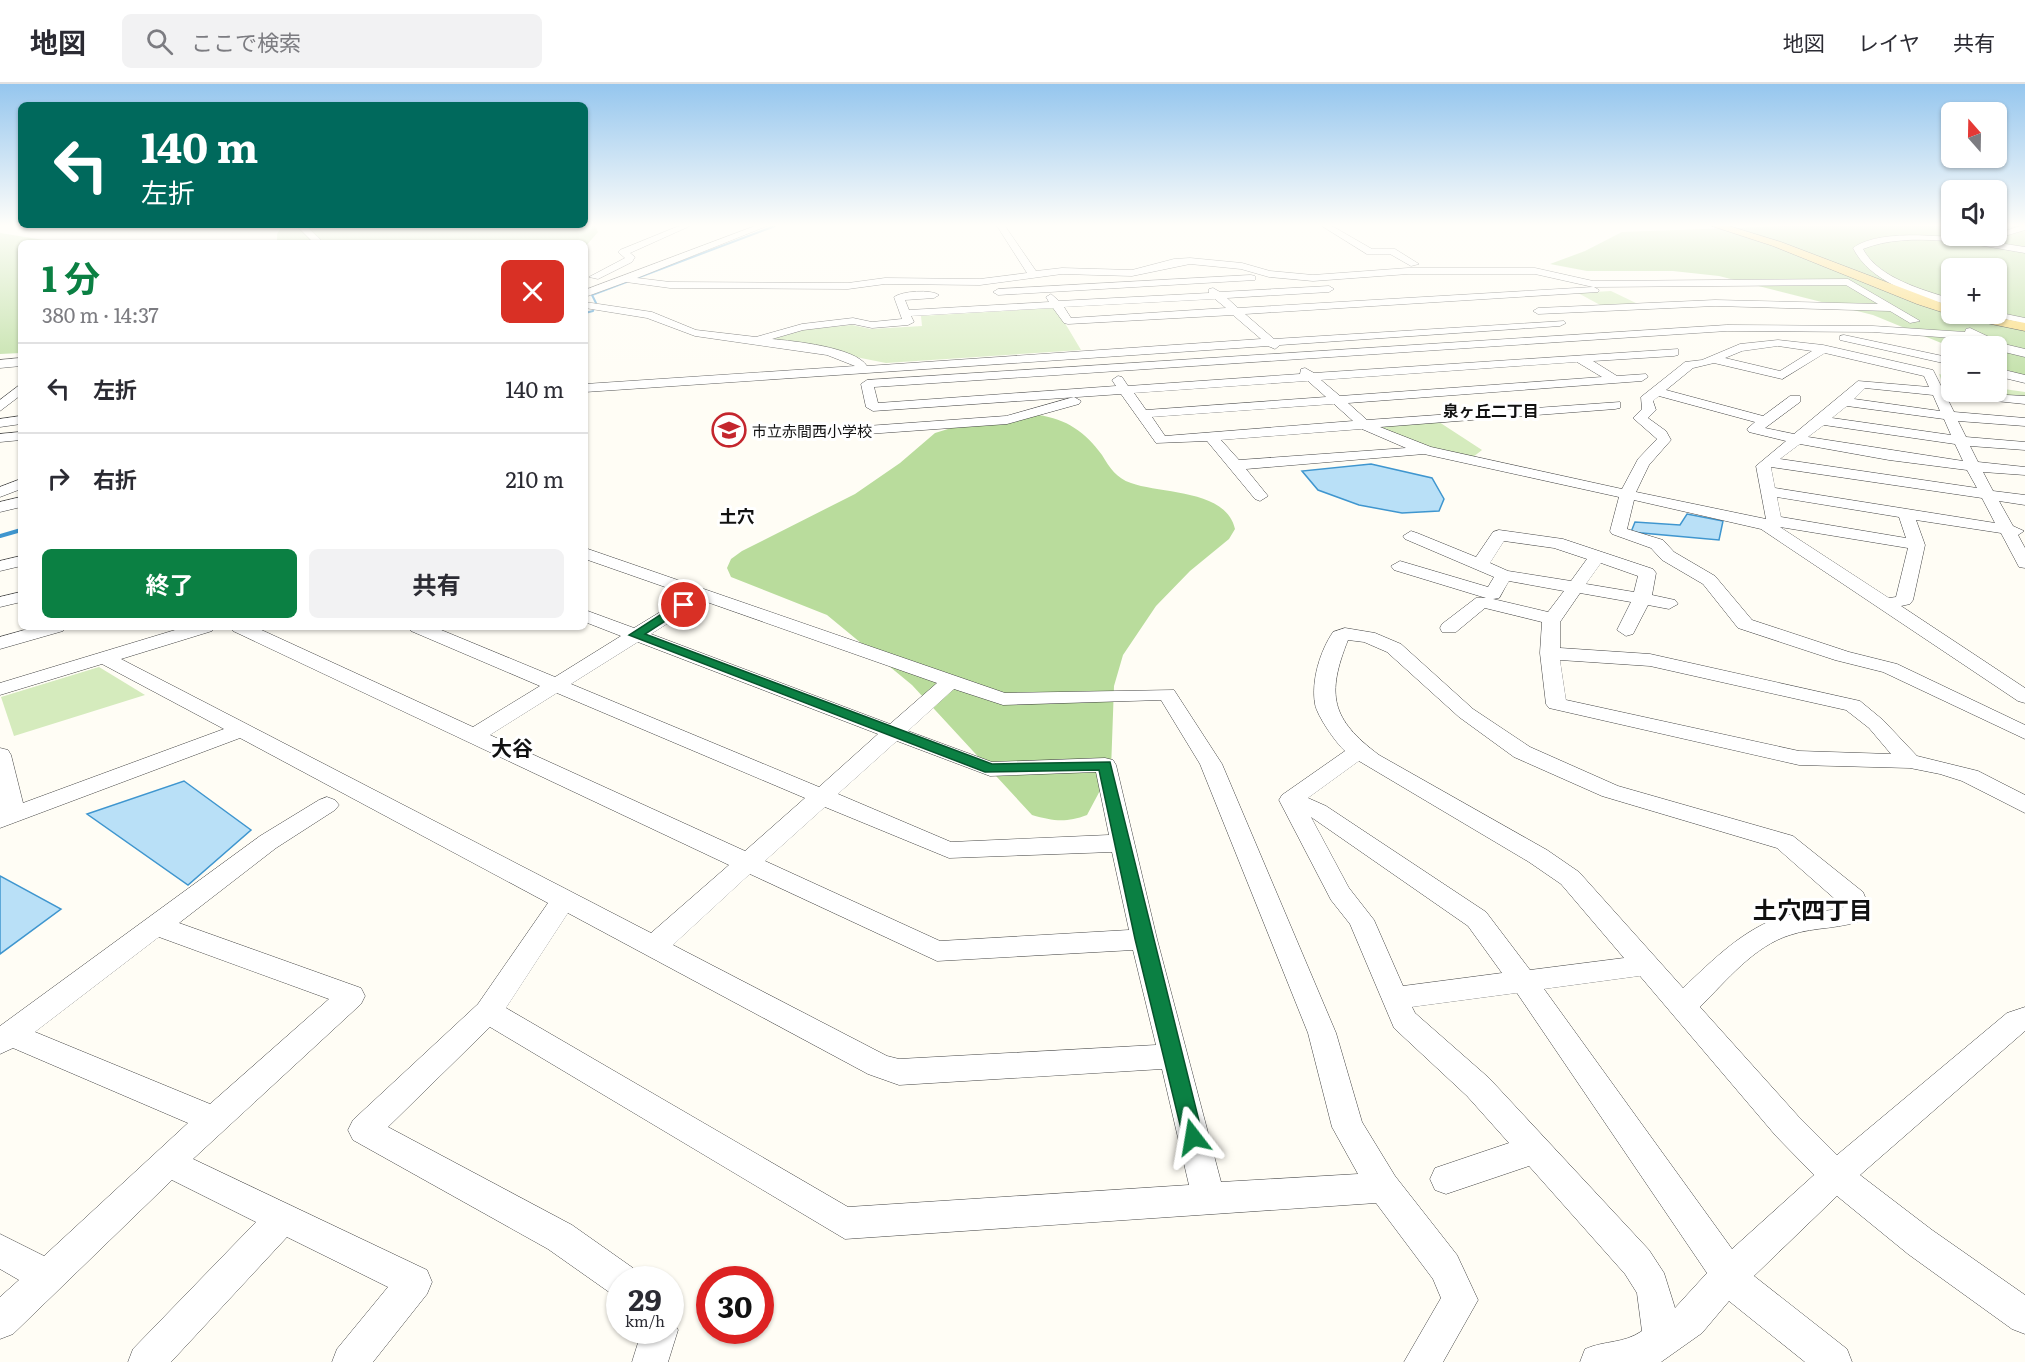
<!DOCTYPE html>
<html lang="ja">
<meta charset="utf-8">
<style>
body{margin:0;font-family:Literata,"Noto Sans JP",serif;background:#f2f2f3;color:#2b2b33;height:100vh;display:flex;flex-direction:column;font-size:22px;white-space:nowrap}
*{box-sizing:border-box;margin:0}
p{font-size:20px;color:#7c7c81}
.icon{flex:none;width:33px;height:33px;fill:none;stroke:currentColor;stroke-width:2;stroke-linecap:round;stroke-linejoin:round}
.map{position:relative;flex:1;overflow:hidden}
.side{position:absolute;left:18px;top:156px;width:570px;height:390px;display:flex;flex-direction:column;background:#fff;border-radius:9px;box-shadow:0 2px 4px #0004}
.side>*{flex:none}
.guide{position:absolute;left:18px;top:18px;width:570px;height:126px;border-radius:9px;box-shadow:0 2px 4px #0004;background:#00695c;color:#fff;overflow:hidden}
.needle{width:39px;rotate:340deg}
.fabs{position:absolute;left:1941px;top:18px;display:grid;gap:12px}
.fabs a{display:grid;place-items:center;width:66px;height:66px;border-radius:9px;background:#fff;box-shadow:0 2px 4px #0004;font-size:30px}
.speed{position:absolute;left:606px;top:1182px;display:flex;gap:12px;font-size:30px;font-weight:700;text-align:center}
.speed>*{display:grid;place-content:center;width:78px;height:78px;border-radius:50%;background:#fff;box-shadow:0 2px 4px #0004;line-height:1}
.speed small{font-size:15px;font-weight:400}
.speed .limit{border:9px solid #d22;background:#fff;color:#111}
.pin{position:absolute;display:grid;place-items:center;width:51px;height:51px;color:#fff;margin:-26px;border:3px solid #fff;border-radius:50%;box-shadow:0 2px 6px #0007}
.me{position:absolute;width:66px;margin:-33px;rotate:346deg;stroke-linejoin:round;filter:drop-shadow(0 0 4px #0008)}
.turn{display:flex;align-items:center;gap:21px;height:126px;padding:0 24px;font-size:27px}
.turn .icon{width:78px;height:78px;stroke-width:2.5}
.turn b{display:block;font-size:42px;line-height:51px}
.round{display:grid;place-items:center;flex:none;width:63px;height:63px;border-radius:9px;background:#f2f2f3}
.head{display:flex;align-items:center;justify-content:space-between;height:102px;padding:0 24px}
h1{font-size:36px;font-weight:700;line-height:45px;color:#0b8043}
.primary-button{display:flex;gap:12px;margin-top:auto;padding:12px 24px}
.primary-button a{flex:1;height:69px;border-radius:9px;background:#0b8043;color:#fff;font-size:24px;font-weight:700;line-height:69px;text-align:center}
.primary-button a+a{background:#f2f2f3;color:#2b2b33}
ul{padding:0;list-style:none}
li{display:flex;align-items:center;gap:18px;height:90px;padding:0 24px;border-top:2px solid #e1e1e2}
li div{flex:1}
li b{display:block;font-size:22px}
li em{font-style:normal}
header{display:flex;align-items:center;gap:36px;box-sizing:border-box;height:84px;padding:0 30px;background:#fff;border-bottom:2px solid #e1e1e2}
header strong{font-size:28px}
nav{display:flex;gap:33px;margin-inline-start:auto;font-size:21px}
.search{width:420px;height:54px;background:#f2f2f3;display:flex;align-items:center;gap:15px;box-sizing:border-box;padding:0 21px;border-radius:9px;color:#7c7c81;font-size:22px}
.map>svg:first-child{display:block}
</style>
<header>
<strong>地図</strong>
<div class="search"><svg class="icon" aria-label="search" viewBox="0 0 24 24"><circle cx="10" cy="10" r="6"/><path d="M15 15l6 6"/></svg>ここで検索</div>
<nav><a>地図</a><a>レイヤ</a><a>共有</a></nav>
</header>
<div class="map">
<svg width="2025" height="1278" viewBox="0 0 2025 1278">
<rect width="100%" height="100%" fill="#fffdf5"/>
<g fill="#d5ebbd">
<polygon points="1611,207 1638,220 1602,222 1578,209"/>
<polygon points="1056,224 1081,266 886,279 770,256 803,246 852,241 871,245 922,242 921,232"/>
<polygon points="1939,290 1951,293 1952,308 1996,308 1997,304 2025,308 2025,314 1946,308"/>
<path d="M1439,338l43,28 -9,7c-31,-6 -67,-12 -93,-30z"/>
<polygon points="99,583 145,611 14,652 1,613"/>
</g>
<g fill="#b9dc9c" fill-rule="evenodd">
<polygon points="282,142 595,142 598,148 585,163 585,159 277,159 277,150"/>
<path d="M1787,142h164l1,10h44l1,-10h28v151l-28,-11 -1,-20 -45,1 -78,-32 -154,-39 -46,-5h-86l-37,-7 35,-13 37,-19zM1952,184h44v46h-44z"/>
<polygon points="0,149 63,159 21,159 21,269 0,270"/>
<path d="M1038,331c29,4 47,17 64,40 8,13 14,23 29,28 30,11 95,6 104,46l-6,10 -39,32 -34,35 -33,49 -9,31 -3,84 -24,45c-21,8 -34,6 -55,0l-120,-130 -85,-70 -96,-38 -4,-9 4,-9 11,-8 113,-57 45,-31 35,-30 39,-12z"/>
</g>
<g fill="#b9e0f7" stroke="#3f96cf" stroke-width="1.5">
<polygon points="1371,380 1432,394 1444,415 1439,427 1402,429 1359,421 1318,406 1302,387"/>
<polygon points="1687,430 1723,437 1719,456 1631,448 1635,438 1680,441"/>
<polygon points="184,697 251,746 188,801 87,730"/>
<polygon points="0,792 61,825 0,870"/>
</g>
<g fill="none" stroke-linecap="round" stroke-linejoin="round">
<polyline stroke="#3f96cf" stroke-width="2" points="585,229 593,227 596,219 592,211 775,142"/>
<polyline stroke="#3f96cf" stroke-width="4" points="0,452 21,446"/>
<g stroke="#444" stroke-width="1">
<g id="minor">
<polygon points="297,142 306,142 324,159 314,159"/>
<polygon points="679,142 690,142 630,169 635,173 632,178 598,195 589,193 625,174 618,168 620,166"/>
<path d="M755,142h12l-130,52 33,4 178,1 37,-5 95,1 47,-6 -30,-47h8l31,45 26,-3 70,2 42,-11 16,-1 52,5 28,8 43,4 95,-7h127l58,13 255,-2 72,42 -10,2 -20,-12 -175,-5 -177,8 -5,-3 5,-3 177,-8 163,4 -32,-19 -252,2 5,3 -1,2 -353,22 29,25 290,-18 2,2 -6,3 -280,19 -5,4 -7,-3 -683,46v-8l270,-18 -28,-11 -132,-19 -48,-18 -62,-10v-6l67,10 44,18 60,7 46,-13 51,-6 19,4 30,-3 -8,-22c8,-6 37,-8 45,-2l-5,3 -29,2 4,10 140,-8 -3,-5 5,-3 8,7 150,-8v-4l4,-1 7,4 109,-6 5,3 -5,3 -102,6 11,10 355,-21 -58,-13h-127l-95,7 -44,-4 -28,-8 -51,-5 -58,12 -70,-2 -82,11 -95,-1 -37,5 -178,-1 -44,-6 -41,15v-7zM1215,215l11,9 -155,10 -7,-11zM1053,224l11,15 4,1 165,-9 28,24 -394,27c-12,-19 -74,-25 -95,-27l31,-9 50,-6 19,4 36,-3 6,-3 -3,-6z"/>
<polygon points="1322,142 1332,142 1372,165 1395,165 1419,180 1411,182 1390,170 1367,170"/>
<path d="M2020,142h5v4l-27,8 1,5 26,4v6c-48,-8 -115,-23 -162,-4 15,29 60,41 89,50v7c-35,-9 -82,-24 -99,-58 27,-21 104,-11 136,-6l2,-6z"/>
<polygon points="1251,191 1255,192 1255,196 998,211 993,208 998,205"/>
<polygon points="1996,228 2025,234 2025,240 1984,230"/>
<path d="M1727,241l146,1 92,6 1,-3 4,-1 34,16 21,5v8l-29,-7v-4l-17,-6 -106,-8 -146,-1 -853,56 4,16 238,-17 -4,-6 6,-4 4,1 6,9 172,-12 1,-5 4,-1 9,5 364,-24v6l-4,1 -81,5 24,15 29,-2 2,3 -6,4 -294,22 19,17 253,-18v6l-5,1 -235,18 51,20 191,42 16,-30 19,-20 -24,-21 9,-9 -1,-12 44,-35 17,-2 38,-16 38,-4 45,5 110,25 9,18 10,1v3l73,4v8l-79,-8 8,16 71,6v8l-67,-5 8,16 59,5v8l-55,-4 8,16 47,5v8l-42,-3 10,19 32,4v10l-26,-4 14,25 11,5 -6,4 7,13v20l-6,-1 -18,-34 -85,-13 9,25 -12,55 -3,4 -9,2 124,82v15l-7,-2 -257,-172 -127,-29 -7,29 36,11 11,12 41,24 37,44 97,32 48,12 128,61v14l-142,-67 -48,-12 -97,-32 -35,-44 -41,-24 -11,-12 -39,-14 -2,-3 9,-34 -195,-43 -178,15 22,27 -8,5 -5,-2 -48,-58 -51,2 -35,-49 -248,17 -7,-4 -5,-23 6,-4zM1778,262l34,5 -32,20 -55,-13 17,-7zM1825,269l99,23 5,11 -71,-6 -64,53 -29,-6 35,-26v-6h-10l-27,20 -97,-26 27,-22 21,-5 68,16zM1577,278l25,15 -262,19 -19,-16zM1308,297l18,16 -180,13 -12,-17zM1865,304l68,7 7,16 -86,-12zM1659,312l96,26 -8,7 2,3 37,9 -30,25 10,53 -130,-27 13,-27 22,-25 -5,-9 -18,-13 8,-8 -3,-9zM1334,320l19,17 -188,15 -13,-19zM1847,322l97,13 7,16 -119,-17zM1824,341l131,19 8,17 -155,-24zM1362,345l44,19 -167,12 -18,-20zM1800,360l89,16 78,10 10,18 -197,-29zM1771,383l211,31 13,25 -220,-35zM1777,413l122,20 7,21 -125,-21zM1780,443l128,21 -12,49 -7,1z"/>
<polygon points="1844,251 1952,274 1952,281 1840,256 1840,252"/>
<polygon points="21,274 21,282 0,284 0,276"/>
<polygon points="1996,284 2025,291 2025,299 1996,292"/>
<polygon points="21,300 21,311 0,327 0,316"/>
<polygon points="1074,313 1081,317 1079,320 1007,340 825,353 818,349 825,345 1006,332"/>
<polygon points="21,332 21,340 0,343 0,335"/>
<polygon points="21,348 21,356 0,358 0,350"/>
<polygon points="21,395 21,405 0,413 0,403"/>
<polygon points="21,413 21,423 0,428 0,418"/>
<path d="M1499,446l64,9 90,30 3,4 -4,22 23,5 3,4 -9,5 -21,-4 -15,29 -7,2 -9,-6 14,-28 -51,-9 -20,29v26l90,6 210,47 23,19 34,36 61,15 47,24v18l-63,-32 -22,-7 -30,-6 -111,-3 -250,-57 -3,-4 -6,-51 2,-31 -57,-14 -29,24h-14l-2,-4 2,-4 34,-26h10l-92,-28 -3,-4 9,-5 88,26 6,-10 -89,-38 -2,-3 8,-5 6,2 59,24 17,-25zM1504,457l50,7 33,11 -16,22 -63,-10 -18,-8zM1601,479l37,13 -4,16 -48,-8zM1509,497l55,10 -16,21 -55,-13 6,-1zM1560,576l90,6 196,44 23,18 22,26 -92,-3 -233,-51z"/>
<path d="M585,464l420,145 169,-3 48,74 114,269 26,89 33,54 62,79 21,45 -35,62h-39l37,-64 -8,-19 -57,-76 -531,36 -355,-212 -102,100 184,98 61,43 5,12h-18v17l-11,-5 -61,-43 -195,-109 -5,-10 5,-10 125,-116 70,-101 -308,-165 -240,90v-80l8,2 3,5 12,48 201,-74 -122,-65 -102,31v-12l185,-56h29l-2,4 -91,28 530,274 78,-68 -496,-234 -2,-4h24l218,100 67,-41 -129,-55 -2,-4h25l121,50 66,-41 -36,-14v-12l49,18 54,-33 -103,-36zM704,517l233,82 -47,41 -239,-90zM638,558l240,92 -59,53 -248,-103zM954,605l49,16 158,-5 39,64 108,269 24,94 26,47 -137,8 -64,-243 -41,-174 -3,-5 -8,-2 -113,4 -84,-31zM557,609l248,105 -60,53 -255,-116zM897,657l93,35 106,-4 13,63 -158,7 -113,-48zM825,723l124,51 163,-6 17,78 -189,11 -175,-80zM750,790l187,87 196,-11 23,95 -257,14 -12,-3 -214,-111zM568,829l300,161 31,11 263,-16 27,116 -341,22 -342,-199z"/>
<polygon points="21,472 21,482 0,487 0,477"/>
<polygon points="21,508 21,518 0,523 0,513"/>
<polygon points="35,543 65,543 63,547 0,565 0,553"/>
<path d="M1345,544l30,5 26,11 72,65 57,38 88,39 175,50 70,56 8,19 -4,7c-25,12 -51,8 -77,17 -36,11 -64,46 -90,72l98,109 39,39 170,-142 18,-6v24l-165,144 72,55 93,65v39l-13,-5 -104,-75 -71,-58 -83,80 93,73 5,13h-47l-76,-61 -27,32 -41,29h-81l5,-13c21,-9 38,-5 57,-18l-5,-38 -12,-19 -96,-108 -83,28 -11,-4 -5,-11 5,-11 74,-25 -42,-47 -73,-68 -44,-104 -19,-24 -52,-100 3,-5 63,-44c-9,-8 -28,-35 -30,-47 -4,-23 5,-53 18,-72zM1348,556l16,2 23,10 72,65 55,40 88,39 175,52 67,59c-19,6 -40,4 -60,9 -40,12 -71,44 -101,72l-104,-116 -32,-22 -168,-95c-48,-36 -53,-60 -31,-115zM1359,677l170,101 32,22 63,74 -94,12 -44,-58 -160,-106 -18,-8zM1311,733l157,109 34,47 -99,13 -29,-66 -25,-32zM1640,892l136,160 38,39 -82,74 -188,-260zM1517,909l190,280 -32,35 -11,-35 -15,-23 -160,-172 -74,-65 -3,-6z"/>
<path d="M327,713l8,3 4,5 -4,5 -59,38 -97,75 182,65 4,8 -4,8 -168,155 234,111 5,12 -5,12 -54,68h-41l5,-13 51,-62 -101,-50 -116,125h-43l5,-13 123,-127 -84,-42 -159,154 -13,5v-42l19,-17 -19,-11v-35l44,22 144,-133 -175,-75 -13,6v-28l260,-190 59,-36zM159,853l170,62 -119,105 -175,-72z"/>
<polygon points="670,1232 678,1246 668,1278 632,1278 642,1246 670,1246"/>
</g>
</g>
<g stroke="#222" stroke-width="1">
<polygon id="major" points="1712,142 1729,142 1781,158 1952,223 1952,230 1979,230 2025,239 2025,247 1957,233 1917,220 1773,162"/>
</g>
<use href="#minor" fill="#fff" fill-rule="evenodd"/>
<use href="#major" fill="#f9d66b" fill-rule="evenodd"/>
</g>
<linearGradient id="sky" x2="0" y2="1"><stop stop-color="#95c6ee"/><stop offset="0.44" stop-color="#fffefa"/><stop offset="1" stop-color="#fffefa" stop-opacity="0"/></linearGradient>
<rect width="2025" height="321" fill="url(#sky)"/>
<polygon fill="#0b8043" stroke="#07532c" stroke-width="1.5" points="680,518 690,521 645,550 992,680 1110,678 1203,1053 1200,1060 1193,1063 1186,1060 1183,1053 1135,855 1099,686 985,688 629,551"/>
<defs>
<g id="school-ring" transform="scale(1.725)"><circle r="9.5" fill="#fff" stroke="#c4262e" stroke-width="1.5"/><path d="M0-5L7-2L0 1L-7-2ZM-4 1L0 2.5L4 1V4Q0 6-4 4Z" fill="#c4262e"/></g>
</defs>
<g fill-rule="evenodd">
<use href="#school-ring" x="729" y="346"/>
</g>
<g text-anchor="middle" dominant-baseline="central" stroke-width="6" stroke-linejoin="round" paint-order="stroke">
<g font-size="15" fill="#111" stroke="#fff" text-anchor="start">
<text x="752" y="346">市立赤間西小学校</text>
</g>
<g font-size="16" font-weight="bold" fill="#111" stroke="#fff">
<text x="1491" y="326">泉ヶ丘二丁目</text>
</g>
<g font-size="18" font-weight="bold" fill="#111" stroke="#fff">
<text x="737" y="431">土穴</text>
</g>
<g font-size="21" font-weight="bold" fill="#111" stroke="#fff">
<text x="512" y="662">大谷</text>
</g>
<g font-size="24" font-weight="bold" fill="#111" stroke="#fff">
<text x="1813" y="824">土穴四丁目</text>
</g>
</g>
</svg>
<div class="fabs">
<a><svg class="needle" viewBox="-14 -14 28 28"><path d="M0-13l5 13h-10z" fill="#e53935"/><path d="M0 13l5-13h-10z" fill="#7c7c81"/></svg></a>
<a><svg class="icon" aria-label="sound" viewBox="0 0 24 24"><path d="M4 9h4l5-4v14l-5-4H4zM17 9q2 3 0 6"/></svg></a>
<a>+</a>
<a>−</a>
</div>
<div class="speed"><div>29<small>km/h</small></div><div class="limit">30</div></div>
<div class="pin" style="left:684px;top:521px;background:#d93025"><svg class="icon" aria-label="arrive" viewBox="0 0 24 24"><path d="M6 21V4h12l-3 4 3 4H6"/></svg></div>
<svg class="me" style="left:1193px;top:1053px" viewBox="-20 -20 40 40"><path d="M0-17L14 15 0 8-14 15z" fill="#0b8043" stroke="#fff" stroke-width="4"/></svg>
<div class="guide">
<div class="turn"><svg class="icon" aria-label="left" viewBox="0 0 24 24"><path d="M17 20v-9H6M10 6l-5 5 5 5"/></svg><div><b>140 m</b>左折</div></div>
</div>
<section class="side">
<div class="head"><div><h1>1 分</h1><p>380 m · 14:37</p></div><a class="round" style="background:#d93025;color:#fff"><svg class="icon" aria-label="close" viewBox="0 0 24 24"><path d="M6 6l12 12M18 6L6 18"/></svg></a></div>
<ul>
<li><svg class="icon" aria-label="left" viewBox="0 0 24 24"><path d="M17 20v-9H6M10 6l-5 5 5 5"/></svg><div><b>左折</b></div><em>140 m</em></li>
<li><svg class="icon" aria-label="right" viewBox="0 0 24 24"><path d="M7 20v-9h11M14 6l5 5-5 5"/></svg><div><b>右折</b></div><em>210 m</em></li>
</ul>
<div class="primary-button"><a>終了</a><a>共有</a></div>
</section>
</div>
